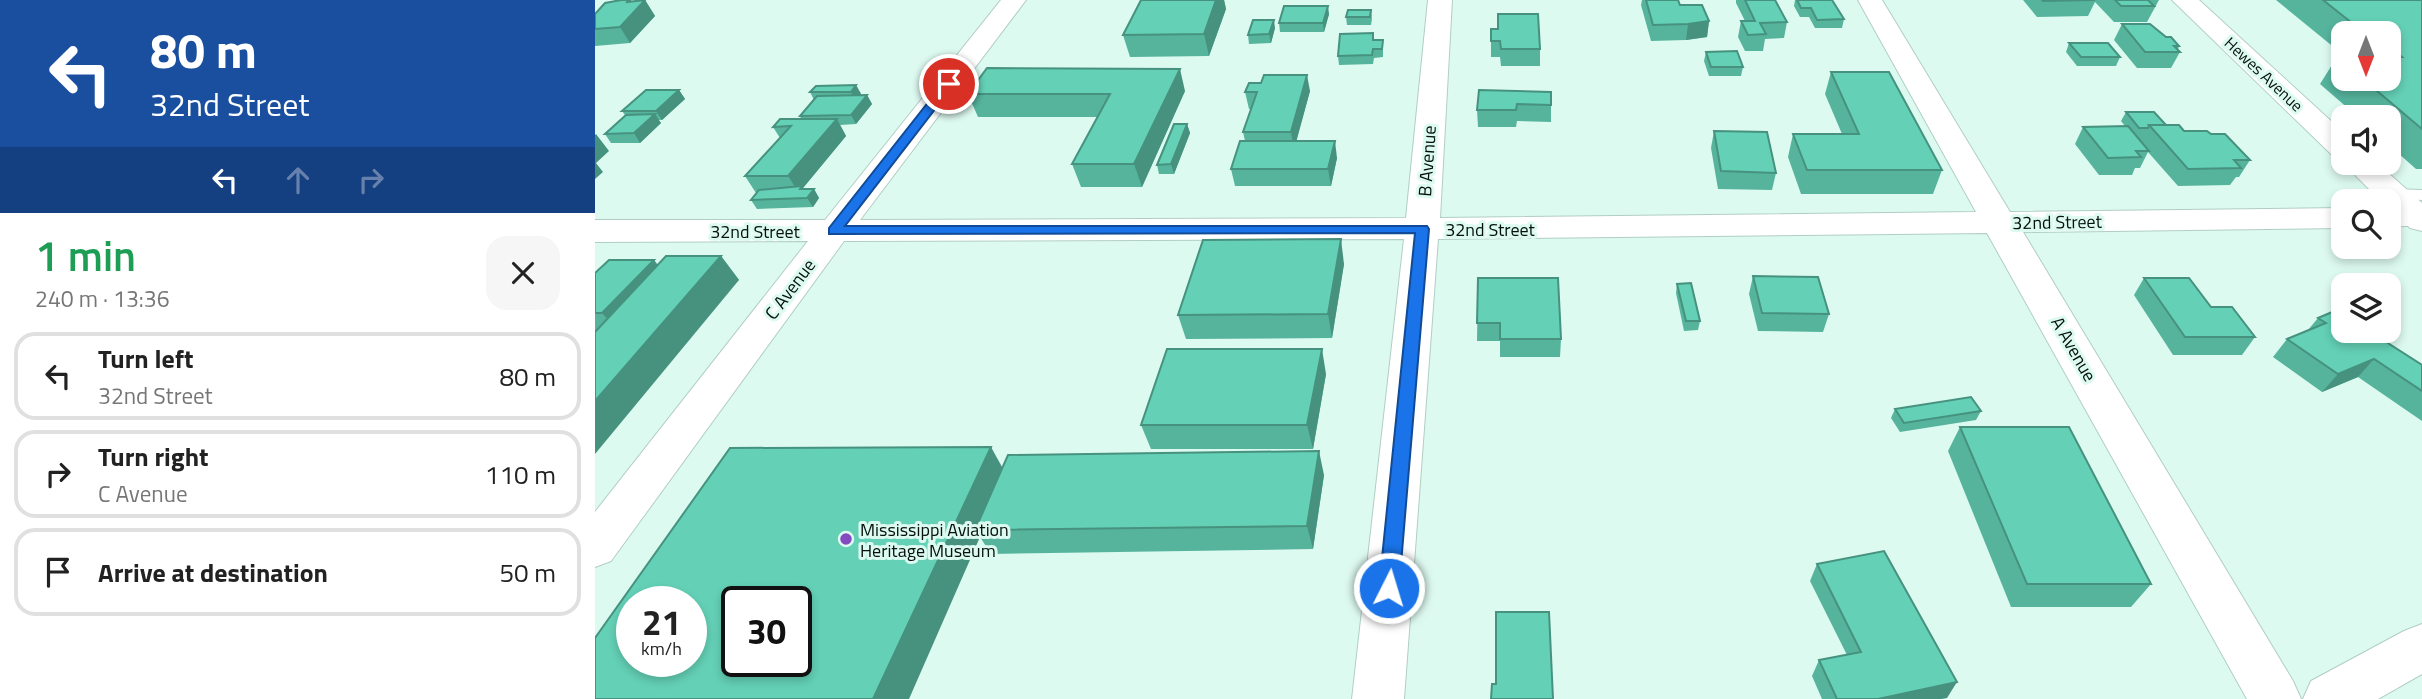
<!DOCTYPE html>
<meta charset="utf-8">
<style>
body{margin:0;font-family:"Titillium Web",sans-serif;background:#f6f6f6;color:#222;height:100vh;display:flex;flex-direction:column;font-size:26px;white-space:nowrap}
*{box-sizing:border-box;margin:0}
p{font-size:23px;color:#767676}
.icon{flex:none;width:38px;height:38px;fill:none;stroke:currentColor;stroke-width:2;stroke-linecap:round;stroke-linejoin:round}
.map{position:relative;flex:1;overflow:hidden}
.panel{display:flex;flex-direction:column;background:#fff;width:595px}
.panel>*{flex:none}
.guide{background:#1a4fa0;color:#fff;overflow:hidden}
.needle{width:46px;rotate:180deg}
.controls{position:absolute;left:1736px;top:21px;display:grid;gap:14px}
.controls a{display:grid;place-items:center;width:70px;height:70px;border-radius:14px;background:#fff;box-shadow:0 4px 10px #0003;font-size:35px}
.speed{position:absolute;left:21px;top:586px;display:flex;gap:14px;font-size:35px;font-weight:700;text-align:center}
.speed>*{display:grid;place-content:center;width:91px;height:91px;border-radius:50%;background:#fff;box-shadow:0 4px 10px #0003;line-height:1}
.speed small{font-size:18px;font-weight:400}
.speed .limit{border:4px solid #111;border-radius:10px;background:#fff;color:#111}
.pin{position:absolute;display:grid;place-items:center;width:60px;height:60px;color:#fff;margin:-30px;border:4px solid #fff;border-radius:50%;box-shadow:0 2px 7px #0007}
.me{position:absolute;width:77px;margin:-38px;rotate:5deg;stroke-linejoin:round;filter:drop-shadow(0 0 5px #0008)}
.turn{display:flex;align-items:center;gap:24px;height:147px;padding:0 35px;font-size:32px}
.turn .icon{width:91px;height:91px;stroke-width:2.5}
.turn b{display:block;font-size:49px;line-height:60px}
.lanes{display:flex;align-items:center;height:66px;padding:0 35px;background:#0003;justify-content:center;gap:35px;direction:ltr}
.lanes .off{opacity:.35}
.round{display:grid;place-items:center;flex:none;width:74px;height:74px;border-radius:21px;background:#f6f6f6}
.overview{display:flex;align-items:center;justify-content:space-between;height:119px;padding:0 35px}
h1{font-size:42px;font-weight:600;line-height:52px;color:#1e9e55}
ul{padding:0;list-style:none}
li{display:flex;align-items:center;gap:21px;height:88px;margin:0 14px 10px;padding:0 21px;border:4px solid #e0e0e0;border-radius:21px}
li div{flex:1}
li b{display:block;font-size:26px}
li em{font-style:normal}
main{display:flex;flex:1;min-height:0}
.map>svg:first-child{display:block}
</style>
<main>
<section class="panel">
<div class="guide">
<div class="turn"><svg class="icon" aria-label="left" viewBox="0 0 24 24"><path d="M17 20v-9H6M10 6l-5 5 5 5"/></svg><div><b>80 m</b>32nd Street</div></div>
<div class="lanes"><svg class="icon" aria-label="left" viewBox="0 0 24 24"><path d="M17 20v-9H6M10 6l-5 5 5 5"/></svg><svg class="icon off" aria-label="ahead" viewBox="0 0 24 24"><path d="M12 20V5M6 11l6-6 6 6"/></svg><svg class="icon off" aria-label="right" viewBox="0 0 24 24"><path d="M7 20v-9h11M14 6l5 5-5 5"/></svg></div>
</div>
<div class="overview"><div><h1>1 min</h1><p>240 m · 13:36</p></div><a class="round"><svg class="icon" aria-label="close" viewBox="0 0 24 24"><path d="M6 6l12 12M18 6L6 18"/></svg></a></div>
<ul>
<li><svg class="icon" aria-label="left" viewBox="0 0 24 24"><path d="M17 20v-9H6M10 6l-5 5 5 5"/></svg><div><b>Turn left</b><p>32nd Street</p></div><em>80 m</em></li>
<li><svg class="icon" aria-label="right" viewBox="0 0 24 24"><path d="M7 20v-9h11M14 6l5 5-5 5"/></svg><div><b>Turn right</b><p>C Avenue</p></div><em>110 m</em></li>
<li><svg class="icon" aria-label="arrive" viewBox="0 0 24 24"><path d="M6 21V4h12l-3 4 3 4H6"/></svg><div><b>Arrive at destination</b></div><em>50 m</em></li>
</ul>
</section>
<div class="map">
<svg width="1827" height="699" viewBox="0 0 1827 699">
<rect width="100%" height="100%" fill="#ddfaf1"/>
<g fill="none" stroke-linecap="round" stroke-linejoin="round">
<g stroke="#b1cec5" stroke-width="2">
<polygon id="lane" points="1798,189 1827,190 1827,200 1792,198 1789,194 1792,190"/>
</g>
<g stroke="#b1cec5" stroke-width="2">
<g id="street">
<polygon points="406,0 431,0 265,220 811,218 833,0 857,0 845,218 1381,212 1263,0 1287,0 1415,212 1748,208 1748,228 1428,232 1698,681 1706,699 1652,699 1392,233 843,239 809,699 757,699 809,239 249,241 16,561 0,567 0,512 213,241 0,242 0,220 230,220"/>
<polygon points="1822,206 1827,207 1827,225 1794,227 1794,207"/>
</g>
</g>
<g stroke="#b1cec5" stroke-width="2">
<g id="secondary">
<polygon points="1577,0 1604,0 1748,132 1748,157 1737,155"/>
<polygon points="1748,163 1782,163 1827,203 1827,231 1815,228 1794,208 1794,201 1786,201"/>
</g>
</g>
<g stroke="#b1cec5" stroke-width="2">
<polygon id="primary" points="1827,624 1827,674 1783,699 1708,699 1716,681 1809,631"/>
</g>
<use href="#lane" fill="#fff" fill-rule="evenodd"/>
<use href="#street" fill="#fff" fill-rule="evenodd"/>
<use href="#secondary" fill="#fff" fill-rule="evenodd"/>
<use href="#primary" fill="#fff" fill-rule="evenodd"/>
</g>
<g fill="#56b49d">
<polygon points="50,0 60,16 35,43 0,46 0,14 37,1"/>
<polygon points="546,0 629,0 631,9 614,56 535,57 528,35"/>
<polygon points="1047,0 1083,0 1085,5 1114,21 1112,37 1091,40 1056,41 1046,5"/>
<polygon points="1141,0 1180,0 1192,22 1189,38 1170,39 1168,51 1150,51 1143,37 1146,21 1150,21 1141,3"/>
<polygon points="1200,0 1237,0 1249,19 1247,28 1220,28 1214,17 1205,17 1199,6"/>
<polygon points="1428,0 1564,0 1552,22 1519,22 1500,2 1493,16 1442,17"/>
<polygon points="1681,0 1827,0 1827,169 1821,169 1794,145 1794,117 1763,117 1725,84 1742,57 1748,57 1748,79 1794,79 1794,33 1748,33 1748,50 1741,49"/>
<polygon points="776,10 777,19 776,25 752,25 751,17"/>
<polygon points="734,14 729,32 685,32 684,23"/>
<polygon points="1527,24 1571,37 1584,46 1583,50 1585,52 1576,68 1542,68 1519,40"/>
<polygon points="680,28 676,43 654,44 653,35"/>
<polygon points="896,29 945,49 945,66 906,66 905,57 896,57"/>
<polygon points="778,33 779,40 788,49 788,57 779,58 778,64 744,65 743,56"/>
<polygon points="1474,43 1525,57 1521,66 1482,66 1471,52"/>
<polygon points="1111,52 1148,67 1146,76 1114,76 1109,61"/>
<polygon points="1236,72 1347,170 1338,194 1206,194 1193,157 1198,134 1247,134 1230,94"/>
<polygon points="261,85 266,94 265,95 272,95 277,104 261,124 245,125 251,136 208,188 219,189 224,198 218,207 162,209 156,200 161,193 150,176 185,138 178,127 206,119 205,116 219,100 215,92"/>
<polygon points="84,90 90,99 67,120 63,120 66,123 45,143 16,143 10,134 30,115 27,111"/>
<polygon points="590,91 547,187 486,187 477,164 503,117 383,117 373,94"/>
<polygon points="715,91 701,141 742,158 736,186 640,186 636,169 650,141 648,132 656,109 654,109 650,92"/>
<polygon points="956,92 956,122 922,121 921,127 883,127 882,110"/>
<polygon points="1531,112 1589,131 1616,134 1655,160 1644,177 1641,177 1635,185 1583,186 1553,152 1545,168 1540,168 1537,175 1504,175 1480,144 1488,127 1530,126 1526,121"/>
<polygon points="592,124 595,133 579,174 564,174 562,165"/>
<polygon points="1119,131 1181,173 1177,190 1123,189 1116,148"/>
<polygon points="126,256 144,280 0,331 0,273"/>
<polygon points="749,264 737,338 591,339 583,315"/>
<polygon points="1158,276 1234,314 1228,332 1163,331 1154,294"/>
<polygon points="883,278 966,339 965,357 905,357 905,341 882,341"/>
<polygon points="1549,278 1616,307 1660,337 1647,355 1578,355 1539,295"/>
<polygon points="1082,284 1105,321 1103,330 1089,331 1081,293"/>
<polygon points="1723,318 1827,365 1827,421 1763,377 1727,392 1678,357 1692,339 1713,330"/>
<polygon points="731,374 718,449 556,449 546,425"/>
<polygon points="1300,409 1386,411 1381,420 1305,432 1296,418"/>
<polygon points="1365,427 1556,584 1536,607 1416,607 1353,451"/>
<polygon points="408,467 729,475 718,549 396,554 385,537 0,699"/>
<polygon points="1222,564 1352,698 1345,699 1227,699 1217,676 1224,660 1252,655 1215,581"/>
</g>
<g fill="#46927f">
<polygon points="33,0 36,0 42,9 50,0 60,16 35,43 25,27 32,2"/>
<polygon points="621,0 629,0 631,9 614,56 609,34"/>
<polygon points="733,6 734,14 729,32 728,23"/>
<polygon points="679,20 680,28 676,43 674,34"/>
<polygon points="1114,21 1112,37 1091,40 1093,24"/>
<polygon points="585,69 590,91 547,187 539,164"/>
<polygon points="712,75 715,91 699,150 696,132"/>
<polygon points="261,85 266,94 260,100 256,92"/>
<polygon points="84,90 90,99 67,120 61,111"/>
<polygon points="272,95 277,104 261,124 256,115"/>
<polygon points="60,114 66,123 45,143 39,133"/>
<polygon points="242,119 251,136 208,188 212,195 204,193 193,176"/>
<polygon points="592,124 595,133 579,174 576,164"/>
<polygon points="1,134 14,151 1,163 8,172 0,179 0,135"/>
<polygon points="740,141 742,158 736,186 733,169"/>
<polygon points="219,189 224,198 218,207 212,198"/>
<polygon points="746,239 749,264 737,338 733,314"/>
<polygon points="126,256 144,280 0,454 0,401"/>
<polygon points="59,260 73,278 23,331 7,313"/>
<polygon points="727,349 731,374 718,449 712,425"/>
<polygon points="1779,359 1763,377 1727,392 1743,374"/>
<polygon points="396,447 412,476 380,530 385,537 314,699 278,699"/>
<polygon points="724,451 729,475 718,549 712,526"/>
<polygon points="1362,682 1352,698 1345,699 1283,699"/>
</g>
<g fill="#64d1b6" stroke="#46927f" stroke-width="2" fill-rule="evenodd">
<polygon points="26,0 33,0 32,2 50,0 25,27 0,29 0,14 10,3"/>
<polygon points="546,0 621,0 609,34 528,35"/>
<polygon points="1051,0 1083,0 1085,5 1107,5 1114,21 1093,24 1058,25"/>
<polygon points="1150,0 1180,0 1192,22 1165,23 1171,34 1153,35 1146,21 1160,21"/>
<polygon points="1202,0 1237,0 1249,19 1222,20 1216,8 1206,8"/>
<polygon points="1447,0 1500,0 1448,1"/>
<polygon points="1520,0 1553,0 1559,6 1526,6"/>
<polygon points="1728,0 1827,0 1827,129 1768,79 1794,79 1794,57 1807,57 1794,46 1794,33 1777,33 1764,23 1757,23"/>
<polygon points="689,6 733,6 728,23 684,23"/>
<polygon points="753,10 776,10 775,17 751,17"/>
<polygon points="903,14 943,14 945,49 906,49 905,41 896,41 896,29 903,29"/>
<polygon points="658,20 679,20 674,34 653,35"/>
<polygon points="1527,24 1555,24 1571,37 1576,37 1584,46 1579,46 1585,52 1550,52"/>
<polygon points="778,33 778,40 788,40 787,49 778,49 777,55 743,56 745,34"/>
<polygon points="1474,43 1513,43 1525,57 1486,57"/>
<polygon points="1142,51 1148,67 1116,67 1111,52"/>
<polygon points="1742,57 1748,57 1748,62"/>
<polygon points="392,68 585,69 539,164 477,164 515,94 373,94"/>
<polygon points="1236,72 1294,72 1347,170 1212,170 1198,134 1264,134"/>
<polygon points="669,75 712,75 696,132 648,132 662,92 650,92 654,83 666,83"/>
<polygon points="261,85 256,92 215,92 221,86"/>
<polygon points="51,90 84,90 61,111 27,111"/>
<polygon points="884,90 956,92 956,105 922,104 921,110 882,110"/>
<polygon points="272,95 256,115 205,116 222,96"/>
<polygon points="1531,112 1559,112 1571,125 1554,125 1553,128 1544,128"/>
<polygon points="60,114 39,133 10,134 31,115"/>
<polygon points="185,119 242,119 193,176 150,176 196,126 178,127"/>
<polygon points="579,124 592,124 576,164 562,165"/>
<polygon points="1554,125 1584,125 1589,131 1612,131 1616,134 1630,134 1655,160 1639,160 1646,168 1593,169"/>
<polygon points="1533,126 1554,151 1541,151 1546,157 1513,158 1488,127"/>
<polygon points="1119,131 1172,132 1181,173 1126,171"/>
<polygon points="645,141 740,141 733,169 636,169"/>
<polygon points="207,186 205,189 219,189 212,198 156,200 164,190"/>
<polygon points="746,239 733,314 583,315 608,240"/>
<polygon points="71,256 126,256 0,401 0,332"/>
<polygon points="14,260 59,260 7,313 0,313 0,273"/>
<polygon points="1158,276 1223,277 1234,314 1167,313"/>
<polygon points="883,278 963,278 966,339 905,339 905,323 882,323"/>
<polygon points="1549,278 1594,278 1616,307 1637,307 1660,337 1590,337"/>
<polygon points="1096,283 1105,321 1091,321 1082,284"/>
<polygon points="1742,310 1748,314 1748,331 1774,331 1827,365 1827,391 1779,359 1743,374 1692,339 1731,323 1723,318"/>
<polygon points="572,349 727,349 712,425 546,425"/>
<polygon points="1376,397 1386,411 1309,423 1300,409"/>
<polygon points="1365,427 1474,427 1556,584 1432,584"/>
<path d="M396,447l-118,252h-278v-61l135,-190zM37,602h59v60h-59zM142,602h59v60h-59z"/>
<polygon points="724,451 712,526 380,530 413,455"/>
<polygon points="1289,551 1362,682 1283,699 1242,699 1224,660 1266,652 1222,564"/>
<polygon points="901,612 954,612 958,699 896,699 897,684 901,684"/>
</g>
<polygon fill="#1a73e8" stroke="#114b97" stroke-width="2" points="354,80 360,84 358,86 250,226 832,226 834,229 804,588 801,594 794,597 787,594 784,588 820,233 234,234 234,228 350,81"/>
<circle fill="#844ac0" stroke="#ddfaf1" stroke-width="2.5" cx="251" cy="539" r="7"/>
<g text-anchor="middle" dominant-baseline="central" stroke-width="6" stroke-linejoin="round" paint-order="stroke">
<g font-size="16" fill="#06100d" stroke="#ddfaf1">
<text transform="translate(1669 74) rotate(43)">Hewes Avenue</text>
</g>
<g font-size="18" fill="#06100d" stroke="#ddfaf1">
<text transform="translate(832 161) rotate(-86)">B Avenue</text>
<text transform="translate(1462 222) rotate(-1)">32nd Street</text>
<text x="895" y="229">32nd Street</text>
<text x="160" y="231">32nd Street</text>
<text transform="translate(195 289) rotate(-53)">C Avenue</text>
<text transform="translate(1479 349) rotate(60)">A Avenue</text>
</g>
<g font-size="18" fill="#06100d" stroke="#ddfaf1" text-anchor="start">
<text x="265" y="529">Mississippi Aviation<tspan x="265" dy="21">Heritage Museum</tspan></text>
</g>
</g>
</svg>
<div class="controls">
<a><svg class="needle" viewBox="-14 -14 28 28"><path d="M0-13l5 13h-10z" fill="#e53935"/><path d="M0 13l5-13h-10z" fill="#767676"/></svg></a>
<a><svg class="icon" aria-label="sound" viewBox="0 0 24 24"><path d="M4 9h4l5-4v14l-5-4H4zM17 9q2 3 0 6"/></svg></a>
<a><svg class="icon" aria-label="search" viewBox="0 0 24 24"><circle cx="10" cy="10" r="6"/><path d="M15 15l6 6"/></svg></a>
<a><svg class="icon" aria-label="layers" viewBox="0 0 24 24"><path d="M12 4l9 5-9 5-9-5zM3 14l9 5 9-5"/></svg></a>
</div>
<div class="speed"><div>21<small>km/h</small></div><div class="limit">30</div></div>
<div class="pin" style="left:354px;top:84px;background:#d93025"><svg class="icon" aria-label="arrive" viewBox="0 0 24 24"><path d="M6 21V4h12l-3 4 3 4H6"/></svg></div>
<svg class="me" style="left:794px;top:588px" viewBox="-20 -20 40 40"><circle r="17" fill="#1a73e8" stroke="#fff" stroke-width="3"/><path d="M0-11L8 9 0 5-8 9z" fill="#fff"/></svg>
</div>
</main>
